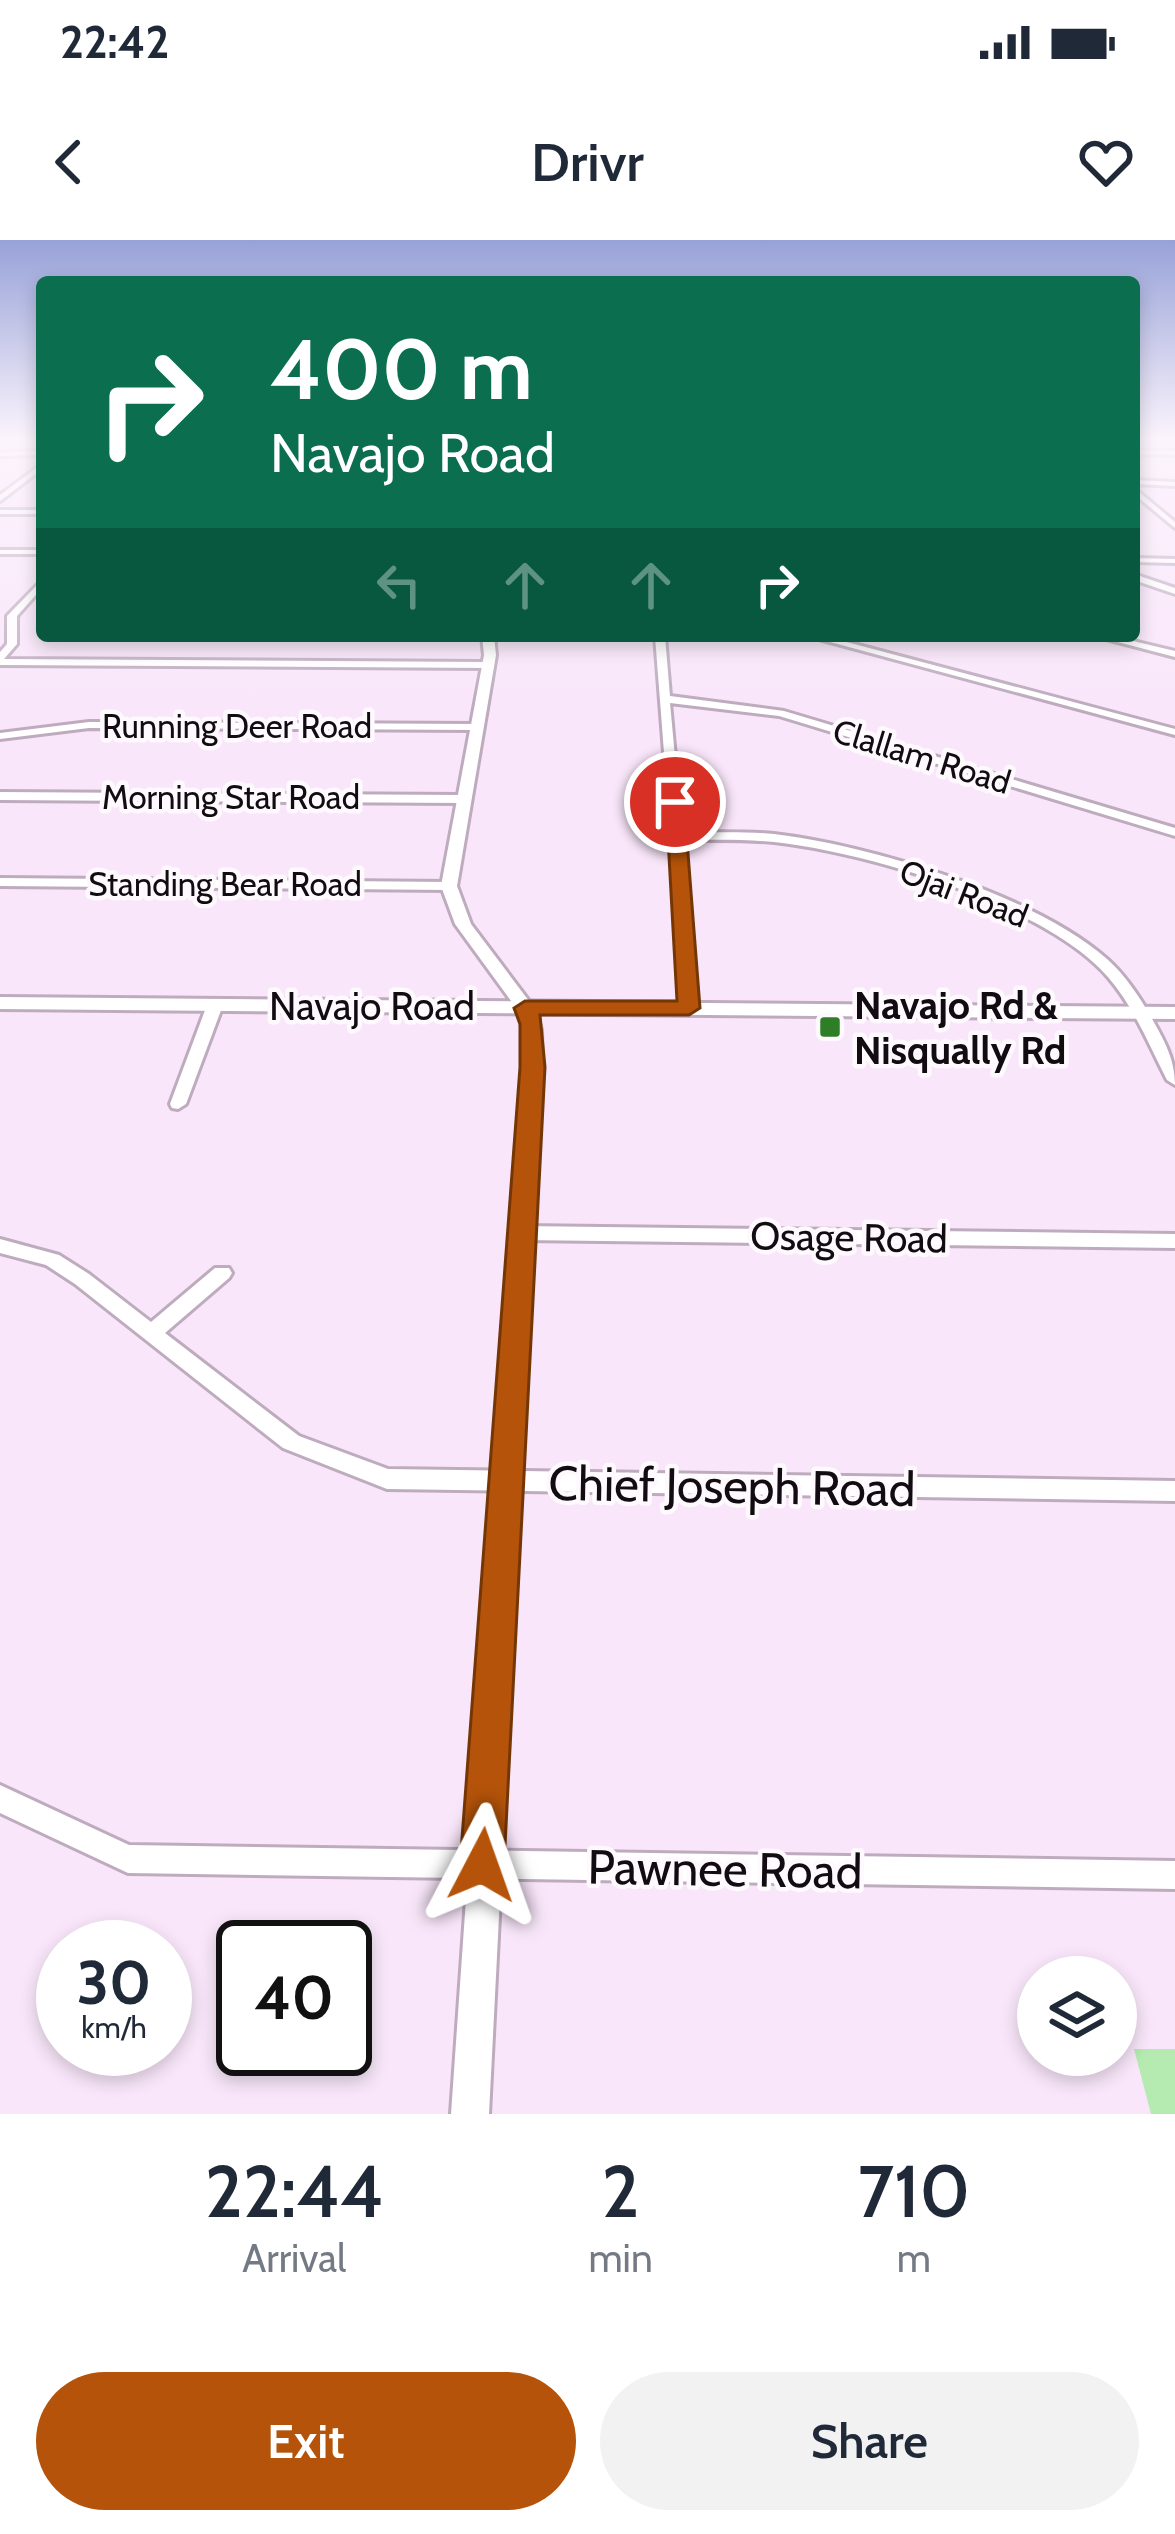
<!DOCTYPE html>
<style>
body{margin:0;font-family:Cabin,sans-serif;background:#f2f2f3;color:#1f2937;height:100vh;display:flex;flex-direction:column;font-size:45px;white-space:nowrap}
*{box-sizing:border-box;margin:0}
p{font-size:39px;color:#747a83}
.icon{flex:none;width:66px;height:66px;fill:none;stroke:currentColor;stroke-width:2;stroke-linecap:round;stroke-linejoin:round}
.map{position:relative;height:1874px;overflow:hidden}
.side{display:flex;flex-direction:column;background:#fff;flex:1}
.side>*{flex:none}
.banner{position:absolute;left:36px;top:36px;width:1104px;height:366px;border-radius:12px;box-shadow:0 6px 18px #0003;background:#0b6e4f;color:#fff;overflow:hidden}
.controls{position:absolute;left:1017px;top:1716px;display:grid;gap:24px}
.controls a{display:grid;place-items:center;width:120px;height:120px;border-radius:50%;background:#fff;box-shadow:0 6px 18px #0003;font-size:60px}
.speed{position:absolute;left:36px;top:1680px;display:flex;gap:24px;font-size:60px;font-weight:700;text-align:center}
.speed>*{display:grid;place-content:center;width:156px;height:156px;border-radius:50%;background:#fff;box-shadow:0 6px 18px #0003;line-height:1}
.speed small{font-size:30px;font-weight:400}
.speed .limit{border:6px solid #111;border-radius:18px;background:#fff;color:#111}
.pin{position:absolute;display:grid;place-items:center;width:102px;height:102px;color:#fff;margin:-51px;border:6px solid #fff;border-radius:50%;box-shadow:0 3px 12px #0007}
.me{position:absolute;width:132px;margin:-66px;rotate:4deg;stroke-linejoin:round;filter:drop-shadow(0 0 9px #0008)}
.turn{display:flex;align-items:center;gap:42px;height:252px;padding:0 36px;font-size:54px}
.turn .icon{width:156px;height:156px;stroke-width:2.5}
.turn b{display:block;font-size:84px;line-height:102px}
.lanes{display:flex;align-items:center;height:114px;padding:0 36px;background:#0003;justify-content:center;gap:60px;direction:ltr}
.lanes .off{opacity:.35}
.eta{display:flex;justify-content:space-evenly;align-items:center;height:204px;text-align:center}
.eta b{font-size:72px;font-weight:600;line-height:84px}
.cta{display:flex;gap:24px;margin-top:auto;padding:24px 36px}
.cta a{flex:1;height:138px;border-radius:72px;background:#b45309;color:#fff;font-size:48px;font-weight:600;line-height:138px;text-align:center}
.cta a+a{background:#f2f2f3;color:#1f2937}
.status{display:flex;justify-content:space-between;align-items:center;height:84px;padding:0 60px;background:#fff;direction:ltr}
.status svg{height:33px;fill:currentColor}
header{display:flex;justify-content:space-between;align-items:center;height:156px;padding:0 36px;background:#fff;font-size:54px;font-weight:600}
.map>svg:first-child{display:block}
</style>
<div class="status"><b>22:42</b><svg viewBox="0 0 49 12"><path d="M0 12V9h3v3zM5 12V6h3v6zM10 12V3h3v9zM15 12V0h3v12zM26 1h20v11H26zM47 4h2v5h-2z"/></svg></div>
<header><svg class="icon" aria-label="back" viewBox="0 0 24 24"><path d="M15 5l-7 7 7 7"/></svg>Drivr<svg class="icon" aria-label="heart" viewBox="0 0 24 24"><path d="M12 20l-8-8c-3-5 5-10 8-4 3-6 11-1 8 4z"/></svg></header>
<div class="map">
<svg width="1175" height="1874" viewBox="0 0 1175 1874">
<rect width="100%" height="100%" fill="#f9e6fa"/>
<polygon fill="#b5eab0" points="1134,1809 1175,1809 1175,1874 1151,1874"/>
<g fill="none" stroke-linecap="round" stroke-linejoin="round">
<g stroke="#beacbe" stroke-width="6">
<g id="minor">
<polygon points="1134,210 1175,211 1175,215 1134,214"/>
<polygon points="42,211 42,215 0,216 0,212"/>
<polygon points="42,224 42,229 0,261 0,255"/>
<polygon points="1134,240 1175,242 1175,246 1134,244"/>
<polygon points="1134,248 1175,282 1175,288 1134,254"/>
<rect x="0" y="270" width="42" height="4"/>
<rect x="0" y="310" width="42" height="4"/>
<polygon points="1134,318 1175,319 1175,323 1134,322"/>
<polygon points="1134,334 1175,348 1175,354 1134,340"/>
<polygon points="42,340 42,348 17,376 17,404 4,419 488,422 493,425 488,428 0,425 0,412 7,404 7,376"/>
<path d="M655,396h10l5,60 114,15 391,117v8l-396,-120 -109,-13 12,129c30,1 61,-1 92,2 95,11 261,61 333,125 18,16 32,37 44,58 13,23 24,42 24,68l-8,-5c-18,-35 -33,-73 -59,-103 -62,-72 -241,-125 -334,-135 -31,-3 -61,-2 -92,-2l15,168 -3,3h-10z"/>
<polygon points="808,396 824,396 1175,489 1175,495"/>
<polygon points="1095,396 1112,396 1175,411 1175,417"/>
<polygon points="89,482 476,484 481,487 476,490 89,488 0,499 0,493"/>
<polygon points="0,552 462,555 468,559 462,563 0,560"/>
<polygon points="0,638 449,642 456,646 449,650 0,646"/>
<polygon points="215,760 223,765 186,864 178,869 172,868 170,864 207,765"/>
<polygon points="522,986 1175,994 1175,1008 522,1000 513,993"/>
<polygon points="0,999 59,1015 89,1034 151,1082 215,1028 229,1028 232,1033 229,1038 165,1093 299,1196 388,1229 1175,1241 1175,1261 387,1249 283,1208 75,1044 46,1025 0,1013"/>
<polygon points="0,1545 129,1605 1175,1621 1175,1649 128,1633 0,1573"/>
</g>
</g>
<g stroke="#beacbe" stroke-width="6">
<polygon id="tertiary" points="482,396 494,396 496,415 457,646 471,684 535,769 541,790 542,827 489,1874 451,1874 524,827 523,790 517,769 455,684 441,646 484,415"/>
</g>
<g stroke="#beacbe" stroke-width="6">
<polygon id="secondary" points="0,757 1175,767 1175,779 0,769"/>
</g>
<use href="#minor" fill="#fff" fill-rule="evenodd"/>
<use href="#tertiary" fill="#fff" fill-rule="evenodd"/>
<use href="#secondary" fill="#fff" fill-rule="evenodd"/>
</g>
<linearGradient id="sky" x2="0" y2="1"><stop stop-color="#97a2d8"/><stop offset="0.43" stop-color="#fcf4fd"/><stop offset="1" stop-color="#fcf4fd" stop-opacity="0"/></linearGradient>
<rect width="1175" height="463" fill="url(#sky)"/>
<polygon fill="#b45309" stroke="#753606" stroke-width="3" points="675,557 684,562 700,768 689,775 540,775 545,827 504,1625 498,1641 482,1647 467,1641 460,1625 520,827 520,784 514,768 525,761 677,761 666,562"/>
<rect fill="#2e7e28" stroke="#fdf9fd" stroke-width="4.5" x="818" y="775" width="24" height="24" rx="6"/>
<g text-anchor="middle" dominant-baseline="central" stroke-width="9" stroke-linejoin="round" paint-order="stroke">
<g font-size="33" fill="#120c12" stroke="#fdf9fd">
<text x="237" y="486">Running Deer Road</text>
<text transform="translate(922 516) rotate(17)">Clallam Road</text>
<text x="231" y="557">Morning Star Road</text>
<text x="225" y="644">Standing Bear Road</text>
<text transform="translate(964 653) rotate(21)">Ojai Road</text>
</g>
<g font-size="39" font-weight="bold" fill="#120c12" stroke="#fdf9fd" text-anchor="start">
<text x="854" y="765">Navajo Rd &amp;<tspan x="854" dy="45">Nisqually Rd</tspan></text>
</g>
<g font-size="39" fill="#120c12" stroke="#fdf9fd">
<text x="372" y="766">Navajo Road</text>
<text transform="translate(849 997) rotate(1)">Osage Road</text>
</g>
<g font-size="48" fill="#120c12" stroke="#fdf9fd">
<text transform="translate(732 1246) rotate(1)">Chief Joseph Road</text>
<text transform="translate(725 1629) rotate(1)">Pawnee Road</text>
</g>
</g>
</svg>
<div class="controls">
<a><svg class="icon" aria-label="layers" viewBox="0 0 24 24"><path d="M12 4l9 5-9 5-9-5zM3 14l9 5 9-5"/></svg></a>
</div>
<div class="speed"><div>30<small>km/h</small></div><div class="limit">40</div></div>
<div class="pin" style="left:675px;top:562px;background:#d93025"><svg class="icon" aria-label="arrive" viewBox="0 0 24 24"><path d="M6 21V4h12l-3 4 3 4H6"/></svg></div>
<svg class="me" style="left:482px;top:1625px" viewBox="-20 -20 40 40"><path d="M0-17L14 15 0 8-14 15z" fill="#b45309" stroke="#fff" stroke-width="4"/></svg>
<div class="banner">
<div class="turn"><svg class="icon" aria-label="right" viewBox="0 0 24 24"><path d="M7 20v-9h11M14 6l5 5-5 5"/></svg><div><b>400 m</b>Navajo Road</div></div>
<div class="lanes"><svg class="icon off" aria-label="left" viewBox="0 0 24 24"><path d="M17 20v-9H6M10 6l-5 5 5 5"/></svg><svg class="icon off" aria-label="ahead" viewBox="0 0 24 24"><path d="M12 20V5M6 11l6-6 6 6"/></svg><svg class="icon off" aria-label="ahead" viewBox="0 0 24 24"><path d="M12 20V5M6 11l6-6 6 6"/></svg><svg class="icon" aria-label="right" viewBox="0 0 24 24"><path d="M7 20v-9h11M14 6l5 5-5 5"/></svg></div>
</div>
</div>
<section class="side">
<div class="eta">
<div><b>22:44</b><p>Arrival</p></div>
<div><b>2</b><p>min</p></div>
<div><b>710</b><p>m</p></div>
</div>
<div class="cta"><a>Exit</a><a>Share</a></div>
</section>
